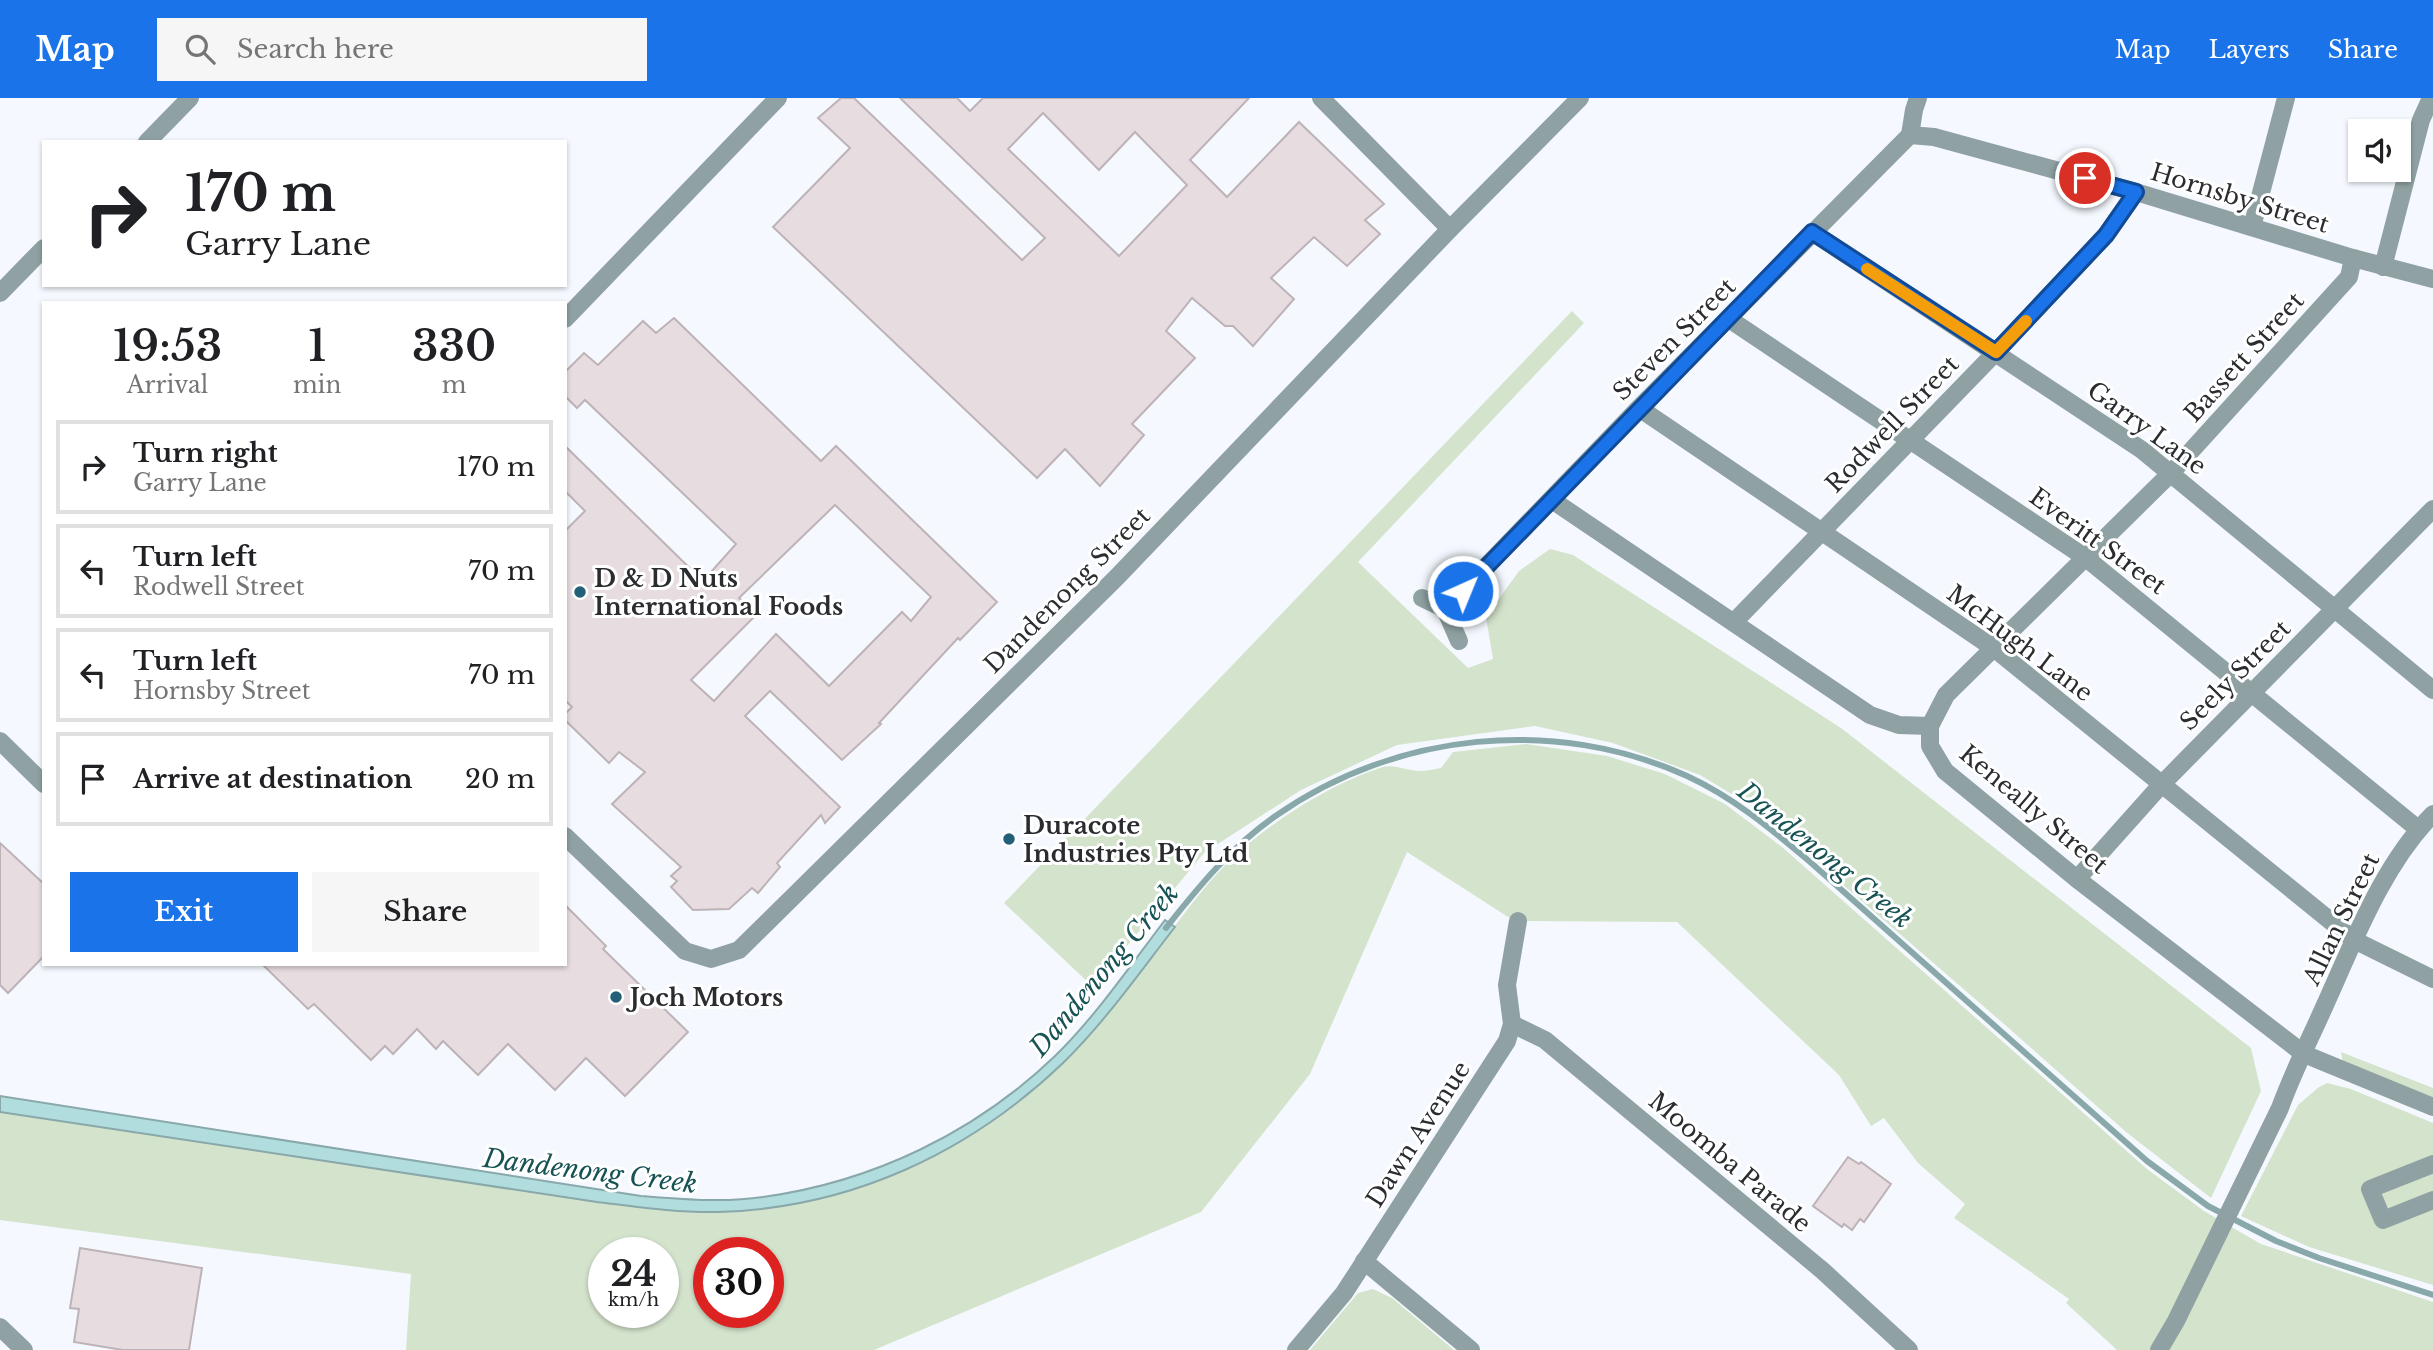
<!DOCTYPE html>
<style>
body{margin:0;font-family:"Libre Baskerville",serif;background:#f6f6f6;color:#202124;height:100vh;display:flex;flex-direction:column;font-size:26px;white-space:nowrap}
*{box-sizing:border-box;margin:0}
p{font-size:23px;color:#757577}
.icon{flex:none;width:38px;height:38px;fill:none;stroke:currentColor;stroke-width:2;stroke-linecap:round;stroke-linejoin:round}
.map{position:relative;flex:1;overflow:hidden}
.sheet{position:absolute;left:42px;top:203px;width:525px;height:665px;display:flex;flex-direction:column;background:#fff;border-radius:0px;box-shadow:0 2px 5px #0004}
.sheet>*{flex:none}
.top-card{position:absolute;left:42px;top:42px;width:525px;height:147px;border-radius:0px;box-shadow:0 2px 5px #0004;background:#fff;color:#202124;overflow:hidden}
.fabs{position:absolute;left:2348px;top:21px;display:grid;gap:14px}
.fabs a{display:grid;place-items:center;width:63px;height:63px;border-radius:0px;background:#fff;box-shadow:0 2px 5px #0004;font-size:35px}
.speed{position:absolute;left:588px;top:1139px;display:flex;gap:14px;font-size:35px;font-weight:700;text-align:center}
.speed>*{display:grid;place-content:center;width:91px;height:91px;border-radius:50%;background:#fff;box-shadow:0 2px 5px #0004;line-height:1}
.speed small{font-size:18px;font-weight:400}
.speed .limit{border:10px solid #d22;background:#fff;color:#111}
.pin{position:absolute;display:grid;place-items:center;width:60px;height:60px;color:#fff;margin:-30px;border:4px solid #fff;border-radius:50%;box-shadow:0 2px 7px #0007}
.me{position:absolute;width:77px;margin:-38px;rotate:44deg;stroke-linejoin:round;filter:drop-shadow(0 0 5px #0008)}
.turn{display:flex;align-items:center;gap:24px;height:147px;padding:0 28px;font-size:32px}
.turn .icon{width:91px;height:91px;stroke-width:2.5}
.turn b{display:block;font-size:49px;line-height:60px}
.eta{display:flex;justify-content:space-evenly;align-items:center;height:119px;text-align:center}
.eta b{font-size:42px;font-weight:600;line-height:49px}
.button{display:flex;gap:14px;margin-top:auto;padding:14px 28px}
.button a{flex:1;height:80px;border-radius:0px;background:#1a73e8;color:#fff;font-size:28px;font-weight:600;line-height:80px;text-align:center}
.button a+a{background:#f6f6f6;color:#202124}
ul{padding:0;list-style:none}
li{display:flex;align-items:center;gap:21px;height:94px;margin:0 14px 10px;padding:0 14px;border:4px solid #e0e0e0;border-radius:0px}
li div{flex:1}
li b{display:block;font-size:26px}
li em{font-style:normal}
header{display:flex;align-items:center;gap:42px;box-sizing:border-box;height:98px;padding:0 35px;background:#1a73e8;color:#fff}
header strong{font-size:33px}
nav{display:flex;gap:38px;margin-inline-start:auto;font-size:24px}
.search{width:490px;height:63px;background:#f6f6f6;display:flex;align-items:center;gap:18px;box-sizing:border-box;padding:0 24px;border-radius:0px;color:#757577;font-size:26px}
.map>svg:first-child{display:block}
</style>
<header>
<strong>Map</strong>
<div class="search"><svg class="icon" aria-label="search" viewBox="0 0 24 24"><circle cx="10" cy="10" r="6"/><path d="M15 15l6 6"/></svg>Search here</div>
<nav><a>Map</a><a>Layers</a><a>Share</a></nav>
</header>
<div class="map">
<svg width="2433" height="1252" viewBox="0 0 2433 1252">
<rect width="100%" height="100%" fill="#f5f9ff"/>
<g fill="#d4e3cc" fill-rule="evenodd">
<polygon points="1572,213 1584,225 1358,464 1468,570 1493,561 1486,519 1519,473 1550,451 1573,457 1841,630 2251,950 2261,993 2211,1100 2126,1034 2004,926 1753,709 1700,677 1613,645 1535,628 1397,647 1301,692 1204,755 1093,889 1004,805"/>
<path d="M1526,646l81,12 58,18 60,30 57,43 365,322 57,42 57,33 172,58v48h-316l-51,-47 3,-4 -115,-81 11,-14 -47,-41 -34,-45 -13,8 -32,-51 -162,-153 -159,-1 -10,-4 -101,-65 -97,222 -109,138 -327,138h-468l5,-76 -411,-54v-108l597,90c41,5 81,11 122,10 32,-1 63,-7 94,-14 99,-22 180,-65 252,-137 30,-31 55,-65 82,-98 29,-37 56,-79 91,-110 37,-34 97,-71 145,-86 12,-3 25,4 37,4 6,0 14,-2 21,-3l12,-16zM604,1155h59v59h-59zM709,1155h59v59h-59z"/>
<polygon points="2341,954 2433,990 2433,1001 2343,966"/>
<polygon points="2327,985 2351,991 2433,1025 2433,1187 2309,1149 2241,1118 2298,1007 2319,989"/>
<polygon points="1373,1191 1392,1200 1454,1252 1310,1252 1358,1195"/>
</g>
<path fill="#b2ddde" stroke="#89a8aa" stroke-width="2" d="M1165,822l10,7c-36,46 -70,95 -112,136 -94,90 -212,145 -344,149 -41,1 -81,-5 -122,-10l-597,-90v-16l641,100c40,3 82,7 122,1 109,-15 212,-64 292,-141 41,-40 75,-90 110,-136z"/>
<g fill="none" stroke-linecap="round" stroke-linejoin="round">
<path stroke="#89a8aa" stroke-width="6" d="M1166,830c33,-42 67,-83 111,-113 119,-83 278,-99 410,-39 46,21 84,53 122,85l338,300 61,45 68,35 43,17 114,37"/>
</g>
<g fill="#e7dde0" stroke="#bdb3b6" stroke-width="2" fill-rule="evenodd">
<path d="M841,0h13l168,162 23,-22 -145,-140h57l13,13 13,-13h266l-59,62 37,37 72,-75 85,82 -19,16 15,14 -33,32 -33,-29 -43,41 23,21 -41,47 -20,-20h-8l-33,-28 -26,33 29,27 -63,66 12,11 -44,51 -35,-37 -28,29 -264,-251 77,-79 -32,-30zM1043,15l56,57 36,-38 52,53 -68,71 -111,-107z"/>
<path d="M674,220l147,143 15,-15 161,156 -37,38 -2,-2 -79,85 2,1 -39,36 -72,-69 -25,25 95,91 -15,16 -4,-8 -44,48 3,4 -22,26 -6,-5 -23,21 -36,1 -22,-23 6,-6 -6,-5 10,-9 -69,-63 33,-32 -26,-20 -10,11 -44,-43v-6l7,-7 -7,-7v-169l20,-20 -20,-20v-45l138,135 33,-37 -151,-144 -8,8 -12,-12v-24l19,-19 14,12 45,-44 13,12zM835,407l96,92 -20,24 -9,-9 -73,74 -53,-52 -62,67 -23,-21 65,-65 -17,-17z"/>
<polygon points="0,745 44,786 44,858 8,895 0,887"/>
<polygon points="565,807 606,848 603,851 688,934 625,998 586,960 555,992 508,946 478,977 443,943 436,951 417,931 393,956 385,948 371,962 314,906 308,911 262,866 565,866"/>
<polygon points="1848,1059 1859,1066 1861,1064 1891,1086 1864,1124 1860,1121 1852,1132 1844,1126 1842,1129 1813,1108"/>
<polygon points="80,1150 202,1170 189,1252 123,1252 74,1244 79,1211 70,1210"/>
</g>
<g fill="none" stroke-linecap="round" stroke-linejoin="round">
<g stroke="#8fa1a2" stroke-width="18">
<polyline points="1321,0 1450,131"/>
<polyline points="1910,37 1934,39 2136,94 2353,160 2433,181"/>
<polyline points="1910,37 1914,12 1918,0"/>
<polyline points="147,44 190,0"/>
<polyline points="2252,129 2286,0"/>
<polyline points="1812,134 2142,352 2433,592"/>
<polyline points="2353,160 2349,179 2171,375 1946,597 1930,628 1930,648 1945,673 2077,781 2304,956 2433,1009"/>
<polyline points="2383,169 2421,22 2431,0"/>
<polyline points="0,195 44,150"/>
<polyline points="565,221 778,0"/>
<polyline points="1729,221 2086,460 2418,731"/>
<polyline points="1639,310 1995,551 2354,842 2433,881"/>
<polyline points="1552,402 1870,617 1899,627 1930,628"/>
<polyline points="1422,500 1445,511 1459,543"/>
<polyline points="1445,511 1639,310 1910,37"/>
<polyline points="1734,524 1996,254 2106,137 2136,94"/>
<polyline points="0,643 44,686"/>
<polyline points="565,738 685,853 711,861 739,852 1117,479 1450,131 1580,0"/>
<polyline points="2077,781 2161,687 2433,411"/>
<polyline points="1512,926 1545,942 1823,1173 1909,1252"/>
<polyline points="2433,1066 2370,1091 2383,1122 2433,1102"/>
<polyline points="1364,1163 1471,1252"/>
<polyline points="0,1229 24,1252"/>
<polyline points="1296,1252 1344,1195 1507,943 1512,926 1507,887 1518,823"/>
<path d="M2159,1252l17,-29 104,-213c13,-36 30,-69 45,-103 29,-64 58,-141 108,-191"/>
</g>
</g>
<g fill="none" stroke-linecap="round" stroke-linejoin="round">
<g stroke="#114b97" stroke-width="18">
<polyline id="route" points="1463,493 1812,134 1996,254 2106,137 2136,94 2085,80"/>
</g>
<use href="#route" stroke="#1a73e8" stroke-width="12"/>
<polyline stroke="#f59e0b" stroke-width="12" points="1867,171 1996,254 2026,223"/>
</g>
<g fill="#236077" stroke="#fff" stroke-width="2.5">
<circle cx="580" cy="494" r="7"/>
<circle cx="1009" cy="741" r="7"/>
<circle cx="616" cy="899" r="7"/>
</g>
<g text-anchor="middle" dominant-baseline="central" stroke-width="6" stroke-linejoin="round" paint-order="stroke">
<g font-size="24" fill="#2a2c2f" stroke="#fff">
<text transform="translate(2240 100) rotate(17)">Hornsby Street</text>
<text transform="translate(1674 241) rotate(-45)">Steven Street</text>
<text transform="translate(2244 259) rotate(-48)">Bassett Street</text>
<text transform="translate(1892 326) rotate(-46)">Rodwell Street</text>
<text transform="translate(2147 330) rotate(36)">Garry Lane</text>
<text transform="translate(2098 443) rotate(36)">Everitt Street</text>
<text transform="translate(1067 492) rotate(-45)">Dandenong Street</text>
<text transform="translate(2020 545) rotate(37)">McHugh Lane</text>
<text transform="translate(2235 577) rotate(-45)">Seely Street</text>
<text transform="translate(2034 711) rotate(40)">Keneally Street</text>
<text transform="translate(2341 821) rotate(-64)">Allan Street</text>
<text transform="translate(1418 1036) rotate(-57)">Dawn Avenue</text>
<text transform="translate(1730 1064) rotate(40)">Moomba Parade</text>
</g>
<g font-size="24" font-weight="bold" fill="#2a2c2f" stroke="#fff" text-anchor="start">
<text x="594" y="480">D &amp; D Nuts<tspan x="594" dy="28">International Foods</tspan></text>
<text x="1023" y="727">Duracote<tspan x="1023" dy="28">Industries Pty Ltd</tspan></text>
<text x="630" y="899">Joch Motors</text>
</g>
<g font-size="26" font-style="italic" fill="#175354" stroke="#fff">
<text transform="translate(1825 757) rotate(39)">Dandenong Creek</text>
<text transform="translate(1104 872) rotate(-50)">Dandenong Creek</text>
<text transform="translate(590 1073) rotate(7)">Dandenong Creek</text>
</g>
</g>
</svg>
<div class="fabs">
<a><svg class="icon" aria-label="sound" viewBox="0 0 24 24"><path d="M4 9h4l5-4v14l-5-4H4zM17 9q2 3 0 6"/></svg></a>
</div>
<div class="speed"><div>24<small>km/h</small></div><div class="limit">30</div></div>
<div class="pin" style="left:2085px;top:80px;background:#d93025"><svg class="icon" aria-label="arrive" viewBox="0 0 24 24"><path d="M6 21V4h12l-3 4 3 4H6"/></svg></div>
<svg class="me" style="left:1463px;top:493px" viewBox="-20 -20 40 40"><circle r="17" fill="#1a73e8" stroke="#fff" stroke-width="3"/><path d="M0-11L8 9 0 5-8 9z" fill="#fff"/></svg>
<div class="top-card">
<div class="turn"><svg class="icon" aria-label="right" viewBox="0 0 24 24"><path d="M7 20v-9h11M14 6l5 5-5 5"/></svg><div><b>170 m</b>Garry Lane</div></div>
</div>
<section class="sheet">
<div class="eta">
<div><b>19:53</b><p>Arrival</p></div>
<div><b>1</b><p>min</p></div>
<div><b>330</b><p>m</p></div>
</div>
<ul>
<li><svg class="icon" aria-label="right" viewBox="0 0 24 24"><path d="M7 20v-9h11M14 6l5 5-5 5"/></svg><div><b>Turn right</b><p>Garry Lane</p></div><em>170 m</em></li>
<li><svg class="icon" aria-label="left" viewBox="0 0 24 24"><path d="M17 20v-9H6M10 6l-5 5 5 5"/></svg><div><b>Turn left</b><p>Rodwell Street</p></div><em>70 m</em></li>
<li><svg class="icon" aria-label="left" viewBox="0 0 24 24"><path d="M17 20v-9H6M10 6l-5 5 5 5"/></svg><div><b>Turn left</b><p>Hornsby Street</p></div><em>70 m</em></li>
<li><svg class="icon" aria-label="arrive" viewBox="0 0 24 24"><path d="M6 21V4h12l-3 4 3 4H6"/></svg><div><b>Arrive at destination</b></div><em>20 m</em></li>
</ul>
<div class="button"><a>Exit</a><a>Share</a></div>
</section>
</div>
